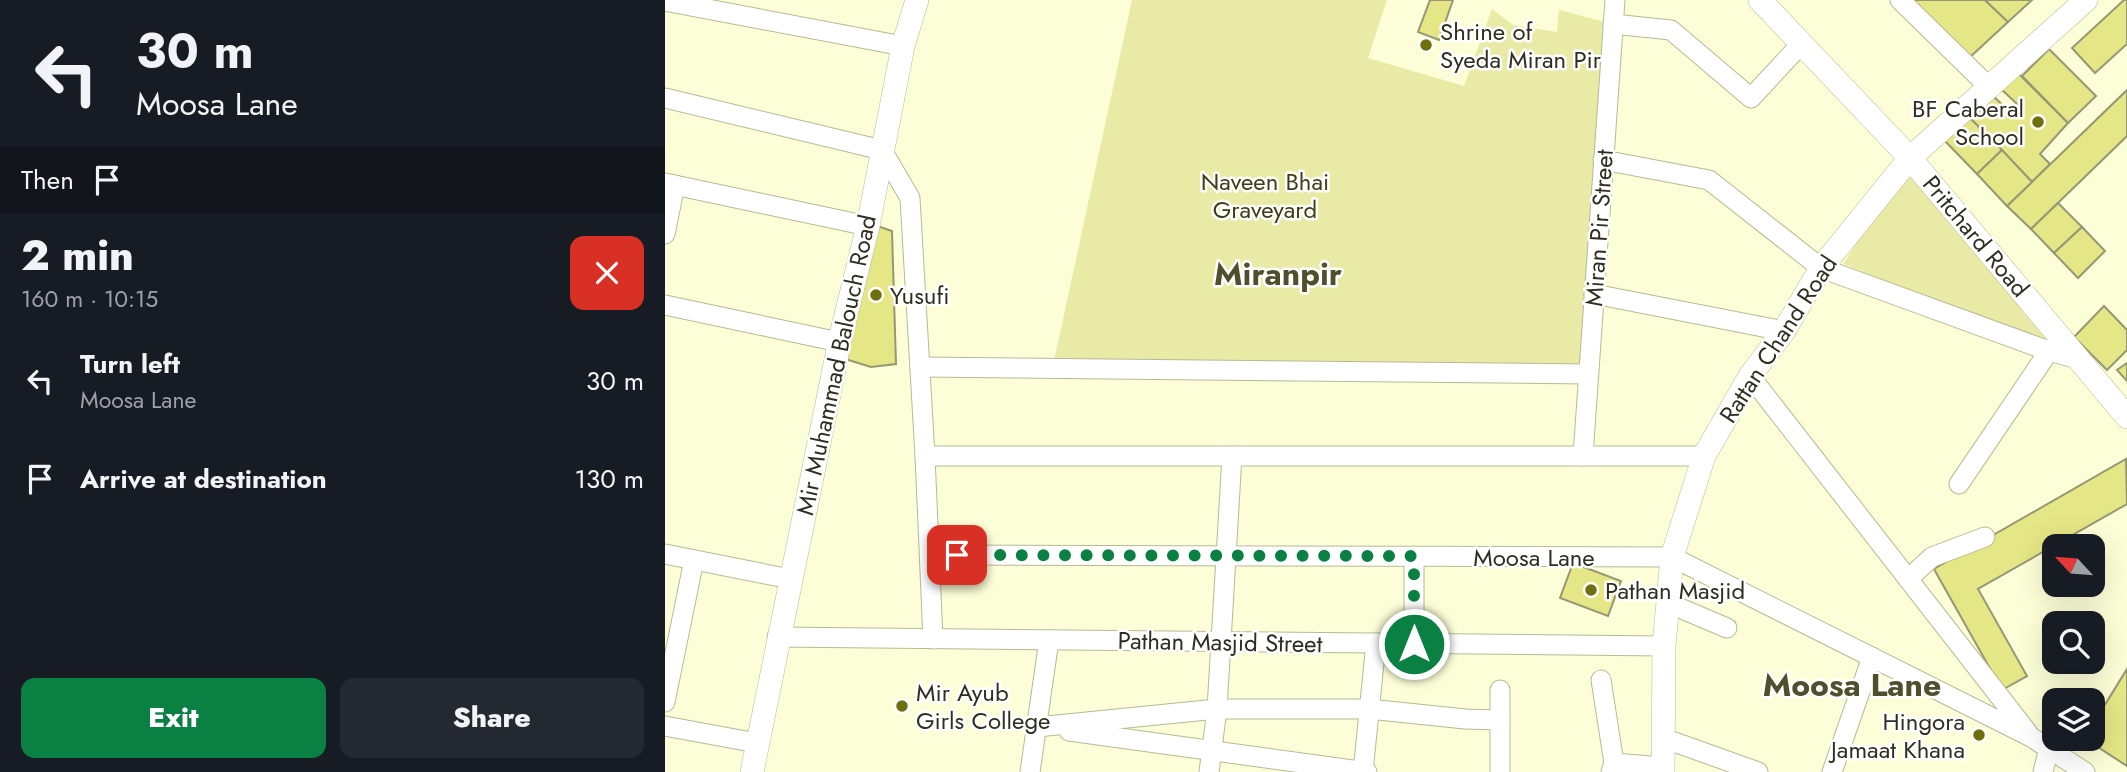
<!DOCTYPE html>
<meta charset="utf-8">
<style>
body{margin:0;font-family:Jost,sans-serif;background:#242831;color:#f1f3f6;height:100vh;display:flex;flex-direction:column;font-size:26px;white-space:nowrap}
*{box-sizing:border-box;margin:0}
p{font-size:23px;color:#9ea1a6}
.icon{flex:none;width:38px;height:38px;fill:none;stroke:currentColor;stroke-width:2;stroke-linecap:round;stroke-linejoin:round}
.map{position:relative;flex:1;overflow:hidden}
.panel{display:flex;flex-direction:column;background:#171b24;width:665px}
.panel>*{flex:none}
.hud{background:#171b24;color:#f1f3f6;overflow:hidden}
.needle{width:46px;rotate:296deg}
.buttons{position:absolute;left:1377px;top:534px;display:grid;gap:14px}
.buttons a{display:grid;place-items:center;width:63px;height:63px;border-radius:14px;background:#171b24;box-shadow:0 7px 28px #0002;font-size:35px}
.pin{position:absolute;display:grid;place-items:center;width:60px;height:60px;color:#fff;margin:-30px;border-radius:14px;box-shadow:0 4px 10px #0006}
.me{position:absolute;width:77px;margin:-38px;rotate:0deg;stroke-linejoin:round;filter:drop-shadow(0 0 5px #0008)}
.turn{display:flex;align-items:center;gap:24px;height:147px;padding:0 21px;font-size:32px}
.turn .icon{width:91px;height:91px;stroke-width:2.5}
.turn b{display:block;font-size:49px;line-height:60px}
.then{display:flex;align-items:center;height:66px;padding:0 21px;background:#0003;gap:14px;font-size:26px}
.round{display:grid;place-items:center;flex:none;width:74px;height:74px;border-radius:14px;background:#242831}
.summary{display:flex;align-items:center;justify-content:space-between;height:119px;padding:0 21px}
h1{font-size:42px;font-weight:800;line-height:52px}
.button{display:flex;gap:14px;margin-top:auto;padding:14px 21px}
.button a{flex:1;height:80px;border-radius:14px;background:#0b8043;color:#fff;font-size:28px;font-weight:800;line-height:80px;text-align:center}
.button a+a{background:#242831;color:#f1f3f6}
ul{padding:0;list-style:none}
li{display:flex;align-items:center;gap:21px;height:98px;padding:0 21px}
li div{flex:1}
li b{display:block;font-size:26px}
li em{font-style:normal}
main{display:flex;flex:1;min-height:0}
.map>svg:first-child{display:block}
</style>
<main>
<section class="panel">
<div class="hud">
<div class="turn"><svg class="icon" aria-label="left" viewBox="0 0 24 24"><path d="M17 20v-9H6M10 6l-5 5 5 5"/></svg><div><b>30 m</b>Moosa Lane</div></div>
<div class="then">Then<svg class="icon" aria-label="arrive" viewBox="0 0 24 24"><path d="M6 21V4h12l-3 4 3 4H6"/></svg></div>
</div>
<div class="summary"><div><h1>2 min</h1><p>160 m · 10:15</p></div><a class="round" style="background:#d93025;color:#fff"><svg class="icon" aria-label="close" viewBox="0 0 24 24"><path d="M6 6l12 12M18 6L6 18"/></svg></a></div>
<ul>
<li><svg class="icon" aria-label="left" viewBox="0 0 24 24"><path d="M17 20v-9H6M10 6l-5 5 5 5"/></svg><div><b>Turn left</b><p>Moosa Lane</p></div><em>30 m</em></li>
<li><svg class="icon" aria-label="arrive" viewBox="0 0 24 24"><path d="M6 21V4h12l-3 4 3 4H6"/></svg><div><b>Arrive at destination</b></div><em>130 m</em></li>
</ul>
<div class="button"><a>Exit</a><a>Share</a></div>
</section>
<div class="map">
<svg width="1462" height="772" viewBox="0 0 1462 772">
<rect width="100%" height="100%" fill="#fcfed7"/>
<g fill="#e8eaa6">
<polygon points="467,0 722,0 703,58 799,86 827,9 848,25 892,32 894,10 948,24 923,374 389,361"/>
<polygon points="1245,158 1413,359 1178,264"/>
</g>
<g fill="#e5e685" stroke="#969774" stroke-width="2">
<polygon points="765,0 788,0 774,40 753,32"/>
<polygon points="1245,0 1320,0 1343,22 1304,58"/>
<polygon points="1320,0 1367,0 1343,22"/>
<polygon points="1459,0 1462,0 1462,44 1430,73 1407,48"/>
<polygon points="1384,49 1431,96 1403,123 1357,76"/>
<polygon points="1351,71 1403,123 1375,154 1385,164 1367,182 1303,116 1326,94 1345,112 1352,104 1334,87"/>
<polygon points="1462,90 1462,136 1366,229 1342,206"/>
<polygon points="1303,116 1337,150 1312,174 1278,139"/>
<polygon points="1337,150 1367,182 1342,206 1312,174"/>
<polygon points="1393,203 1417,227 1389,253 1366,229"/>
<polygon points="209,225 227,231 231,364 206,367 177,358"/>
<polygon points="1417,227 1440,251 1413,278 1389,253"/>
<polygon points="1439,306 1462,330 1462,350 1442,370 1409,337"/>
<polygon points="1462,363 1462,381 1452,370"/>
<polygon points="1461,459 1462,504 1313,589 1362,676 1337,690 1269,569"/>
<polygon points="908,563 956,581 943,616 895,598"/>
<polygon points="1462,669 1462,766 1419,738 1428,738 1428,724"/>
</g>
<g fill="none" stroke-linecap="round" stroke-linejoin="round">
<g stroke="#b8b995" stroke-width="21">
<g id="minor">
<polyline points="1235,0 1323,86"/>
<polyline points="0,1 238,46"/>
<polyline points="948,24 1006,30 1086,98 1136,44"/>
<polyline points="0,98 217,150 245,198 260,456 1039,456"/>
<polyline points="938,160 1044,180 1156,268 1384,351 1413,359"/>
<polyline points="0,183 203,226"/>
<polyline points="0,234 10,185"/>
<polyline points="929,294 1119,331"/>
<polyline points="0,305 174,342"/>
<polyline points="255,367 923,374"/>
<polyline points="1085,376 1363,733"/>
<polyline points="260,456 268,639"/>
<polyline points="918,456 950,0"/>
<polyline points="1294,484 1384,351"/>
<polyline points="0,554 125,579"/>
<polyline points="265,555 1007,557 1366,737 1420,772"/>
<polyline points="749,556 749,644"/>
<polyline points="1243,579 1267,557 1320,537"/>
<polyline points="1003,603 1062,628"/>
<polyline points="112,637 999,646"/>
<polyline points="936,680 949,763 946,772"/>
<polyline points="835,690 835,772"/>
<polyline points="0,702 29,560"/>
<polyline points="0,726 92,743"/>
<polyline points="372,727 552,709 704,709 800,719 835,720"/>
<polyline points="404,731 702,772"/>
<polyline points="998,738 1093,772"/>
<polyline points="949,763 998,767"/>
<polyline points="365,772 384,640"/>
<polyline points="544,772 552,709 567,456"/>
<polyline points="698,772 711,643"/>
<polyline points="1167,772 1207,657"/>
<polyline points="1378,772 1384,748"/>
</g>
</g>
<g stroke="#b8b995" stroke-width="24">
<g id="tertiary">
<polyline points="1095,0 1245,158 1462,417"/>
<polyline points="87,772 176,335 203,226 238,46 252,0"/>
<polyline points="998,772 999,646 1007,557 1039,456 1085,376 1119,331 1156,268 1245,158 1421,0"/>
</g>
</g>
<use href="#minor" stroke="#fff" stroke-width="19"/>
<use href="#tertiary" stroke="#fff" stroke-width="23"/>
</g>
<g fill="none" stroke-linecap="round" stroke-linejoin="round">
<polyline stroke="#0b8043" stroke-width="12" stroke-dasharray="0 21.6" points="292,555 749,556 749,644"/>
</g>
<g fill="#6f6f10" stroke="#fff" stroke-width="2.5">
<circle cx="761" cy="45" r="7"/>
<circle cx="1373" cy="122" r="7"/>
<circle cx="211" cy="295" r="7"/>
<circle cx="926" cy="590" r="7"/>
<circle cx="237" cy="706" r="7"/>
<circle cx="1314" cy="735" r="7"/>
</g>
<g text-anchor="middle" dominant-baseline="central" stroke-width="5" stroke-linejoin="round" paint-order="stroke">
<g font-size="24" fill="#2e2f20" stroke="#fff" text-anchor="start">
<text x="775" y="31">Shrine of<tspan x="775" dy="28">Syeda Miran Pir</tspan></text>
<text x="1359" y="108" text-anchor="end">BF Caberal<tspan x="1359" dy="28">School</tspan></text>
<text x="225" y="295">Yusufi</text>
<text x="940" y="590">Pathan Masjid</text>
<text x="251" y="692">Mir Ayub<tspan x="251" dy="28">Girls College</tspan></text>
<text x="1300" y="721" text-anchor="end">Hingora<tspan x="1300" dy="28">Jamaat Khana</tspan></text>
</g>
<g font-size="24" fill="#3e3e15" stroke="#fff">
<text x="600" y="181">Naveen Bhai<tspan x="600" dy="28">Graveyard</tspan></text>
</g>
<g font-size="24" fill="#2e2f20" stroke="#fff">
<text transform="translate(934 228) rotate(-86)">Miran Pir Street</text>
<text transform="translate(1311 236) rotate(50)">Pritchard Road</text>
<text transform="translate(1113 339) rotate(-57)">Rattan Chand Road</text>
<text transform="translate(171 365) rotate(-78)">Mir Muhammad Balouch Road</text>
<text x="869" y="557">Moosa Lane</text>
<text transform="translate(555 642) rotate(1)">Pathan Masjid Street</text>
</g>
<g font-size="32" font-weight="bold" fill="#4f4f2e" stroke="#fff">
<text x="613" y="274">Miranpir</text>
<text x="1187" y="685">Moosa Lane</text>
</g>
</g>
</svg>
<div class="buttons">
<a><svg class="needle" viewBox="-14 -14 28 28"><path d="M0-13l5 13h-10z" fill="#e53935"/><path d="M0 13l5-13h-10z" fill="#9ea1a6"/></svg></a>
<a><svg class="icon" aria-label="search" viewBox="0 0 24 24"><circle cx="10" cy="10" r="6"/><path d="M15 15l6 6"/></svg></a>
<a><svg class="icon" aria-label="layers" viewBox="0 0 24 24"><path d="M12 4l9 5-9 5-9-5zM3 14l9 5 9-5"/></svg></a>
</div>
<div class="pin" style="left:292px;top:555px;background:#d93025"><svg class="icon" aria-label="arrive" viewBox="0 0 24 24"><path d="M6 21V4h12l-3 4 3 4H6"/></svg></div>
<svg class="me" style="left:749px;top:644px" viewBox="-20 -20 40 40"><circle r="17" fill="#0b8043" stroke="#fff" stroke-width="3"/><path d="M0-11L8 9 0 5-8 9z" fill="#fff"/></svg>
</div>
</main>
